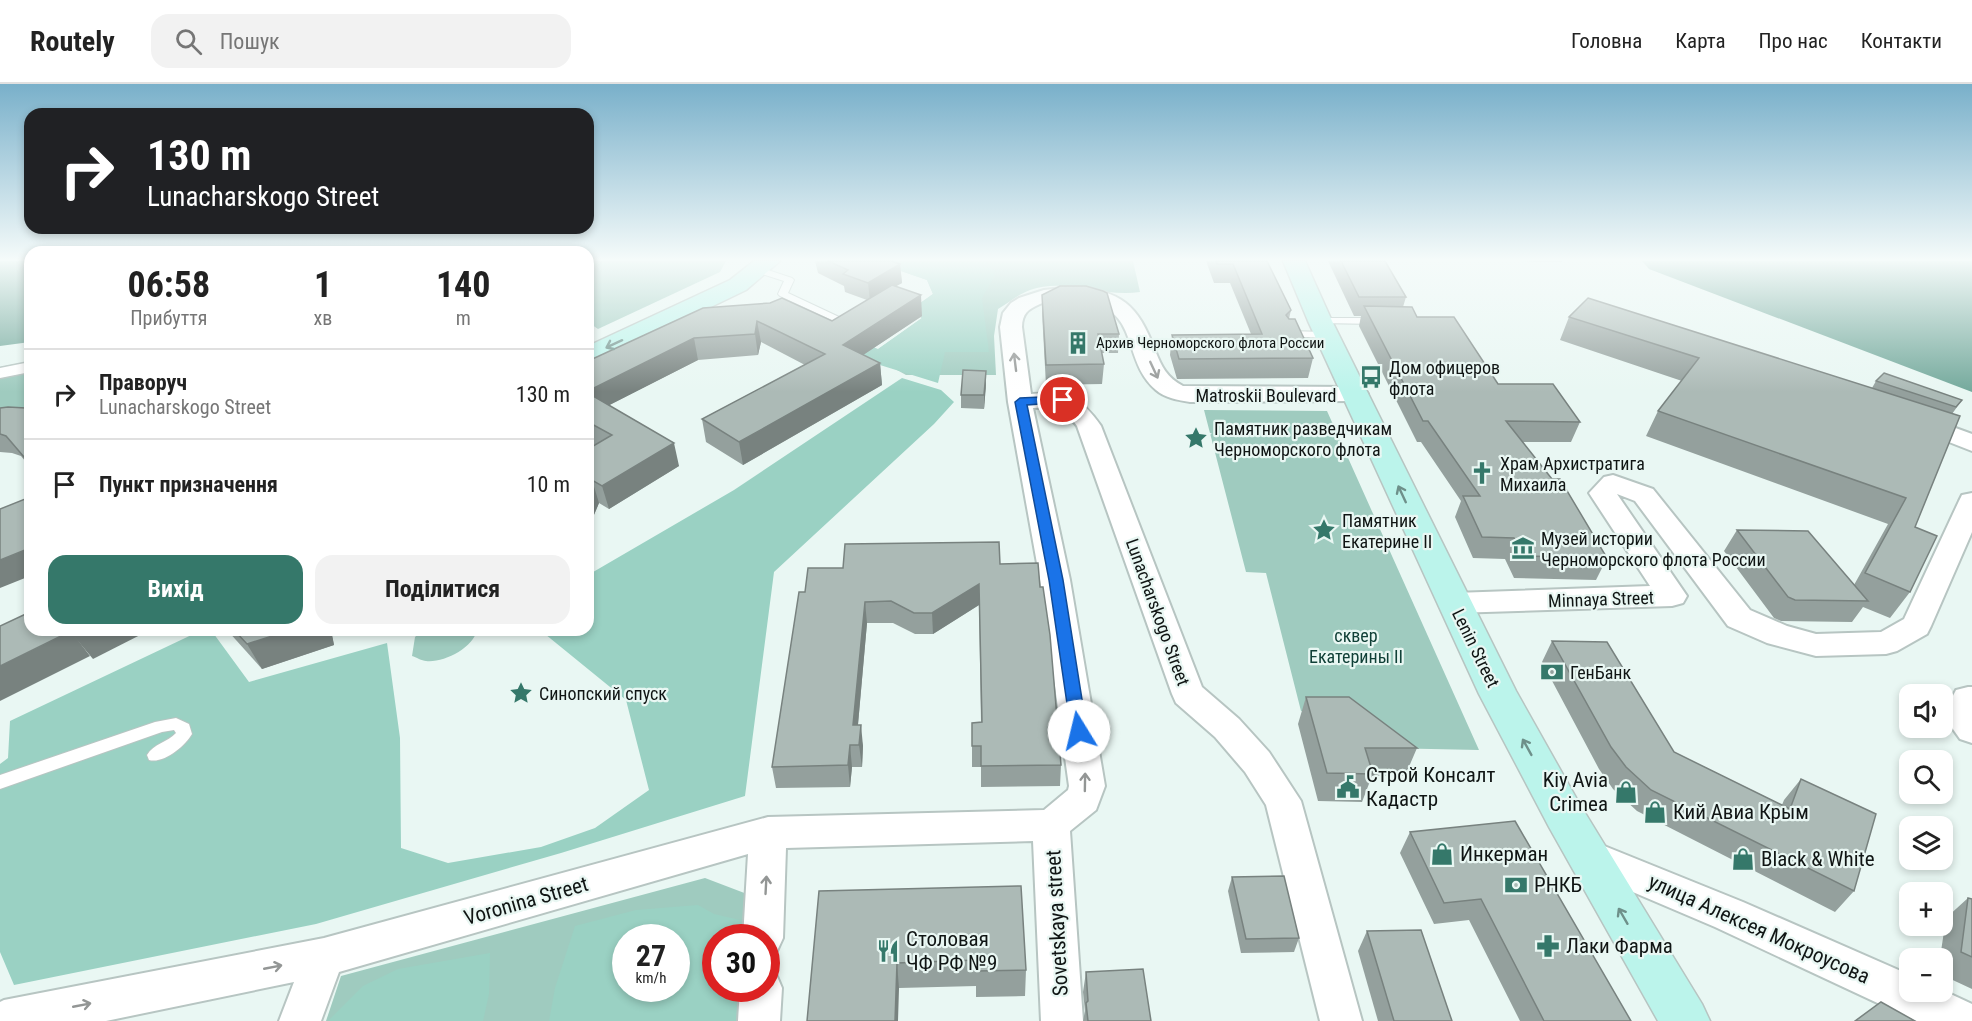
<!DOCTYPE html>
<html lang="uk">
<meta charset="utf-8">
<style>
body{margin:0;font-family:"Roboto Condensed",sans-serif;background:#f2f2f2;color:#222;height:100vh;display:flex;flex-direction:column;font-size:22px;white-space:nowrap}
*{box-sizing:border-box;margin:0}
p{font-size:20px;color:#767676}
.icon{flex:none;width:33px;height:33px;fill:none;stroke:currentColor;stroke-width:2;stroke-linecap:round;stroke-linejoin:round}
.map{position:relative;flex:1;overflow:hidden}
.panel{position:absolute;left:24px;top:162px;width:570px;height:390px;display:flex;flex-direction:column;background:#fff;border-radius:18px;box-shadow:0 3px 9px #0003}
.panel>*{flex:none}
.hud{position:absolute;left:24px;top:24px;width:570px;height:126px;border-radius:18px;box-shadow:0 3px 9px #0003;background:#202124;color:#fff;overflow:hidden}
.buttons{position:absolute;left:1899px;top:600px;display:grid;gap:12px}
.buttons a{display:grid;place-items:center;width:54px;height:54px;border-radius:12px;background:#fff;box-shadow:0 3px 9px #0003;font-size:30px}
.speed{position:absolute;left:612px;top:840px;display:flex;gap:12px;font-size:30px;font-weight:700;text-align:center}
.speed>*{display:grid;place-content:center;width:78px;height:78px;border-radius:50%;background:#fff;box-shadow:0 3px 9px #0003;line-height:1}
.speed small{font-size:15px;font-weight:400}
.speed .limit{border:9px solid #d22;background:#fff;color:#111}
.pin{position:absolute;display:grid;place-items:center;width:51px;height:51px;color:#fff;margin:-26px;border:3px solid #fff;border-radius:50%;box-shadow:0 2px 6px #0007}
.me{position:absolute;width:66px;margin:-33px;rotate:351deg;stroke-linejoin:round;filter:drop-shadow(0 0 4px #0008)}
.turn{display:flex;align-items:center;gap:21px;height:126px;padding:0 24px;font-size:27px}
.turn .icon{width:78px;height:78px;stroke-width:2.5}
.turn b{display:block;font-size:42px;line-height:51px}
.eta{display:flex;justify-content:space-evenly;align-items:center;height:102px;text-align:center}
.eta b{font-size:36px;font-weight:700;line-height:42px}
.button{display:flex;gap:12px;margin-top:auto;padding:12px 24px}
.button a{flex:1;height:69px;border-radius:18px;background:#35786a;color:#fff;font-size:24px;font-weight:700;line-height:69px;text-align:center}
.button a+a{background:#f2f2f2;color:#222}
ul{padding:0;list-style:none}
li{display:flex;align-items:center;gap:18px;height:90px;padding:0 24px;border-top:2px solid #e0e0e0}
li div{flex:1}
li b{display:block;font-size:22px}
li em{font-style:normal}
header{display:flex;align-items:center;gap:36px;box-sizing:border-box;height:84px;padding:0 30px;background:#fff;border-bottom:2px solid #e0e0e0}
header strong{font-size:28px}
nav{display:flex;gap:33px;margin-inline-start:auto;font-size:21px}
.search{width:420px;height:54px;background:#f2f2f2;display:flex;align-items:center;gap:15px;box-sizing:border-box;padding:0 21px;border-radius:18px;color:#767676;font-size:22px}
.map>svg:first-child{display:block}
</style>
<header>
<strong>Routely</strong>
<div class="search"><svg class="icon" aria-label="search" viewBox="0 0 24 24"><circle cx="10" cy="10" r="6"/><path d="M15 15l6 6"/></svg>Пошук</div>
<nav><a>Головна</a><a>Карта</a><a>Про нас</a><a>Контакти</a></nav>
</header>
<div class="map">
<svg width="1972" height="937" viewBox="0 0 1972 937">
<rect width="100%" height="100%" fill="#e9f7f3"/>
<g fill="#9fcbbf" fill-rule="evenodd">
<polygon points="588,177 726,177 720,188 598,245 588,238"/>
<path d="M888,177h245l7,31c-37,6 -74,-15 -110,-2 -11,4 -22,13 -32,19l-4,27 2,39h-90l-36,-20 52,-37 -13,-7 24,-17 -6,-14 -26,-9z"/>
<polygon points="30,277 30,322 0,329 0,283"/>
<polygon points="1204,326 1327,327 1479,666 1383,664 1333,629 1301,627 1266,489 1246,488"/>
<path d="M422,546h55c-4,18 -33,33 -51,31 -4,0 -10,-4 -14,-5l3,-19z"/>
<path d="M705,794l42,16 -2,43 -29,1v50l26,1 -2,32h-414l15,-45zM626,854h50v50h-50z"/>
</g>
<g fill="#9ad1c3" fill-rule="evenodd">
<polygon points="888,177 986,177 995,191 982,214 989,268 945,268 938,299 838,268 856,256 878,265 922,234 909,227 933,210 927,196 901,187"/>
<polygon points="902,294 941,306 954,318 934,340 774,488 745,712 561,769 316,840 14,901 0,868 0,680 8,674 10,637 202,546 211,546 249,598 387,559 400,654 401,764 448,779 541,763 595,744 649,706 626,616 540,546 588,546 588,491 734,406"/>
<path d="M698,821l16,9 26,6 -1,17 -23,1v50l22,1 -1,32h-188l6,-33 20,-62 61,-16zM626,854h50v50h-50z"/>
<polygon points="490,869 489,910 483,937 328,937 363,902 398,885"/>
</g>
<g fill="#74a99c">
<polygon points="0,177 30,177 30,258 0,262"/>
<polygon points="1642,177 1972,177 1972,308 1649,185"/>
</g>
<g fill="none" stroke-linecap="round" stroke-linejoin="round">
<g stroke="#b7c5c2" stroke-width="2">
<g id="service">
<polygon points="759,183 792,194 794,196 788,209 854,240 849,243 845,242 780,212 778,210 784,197 756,188 756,184"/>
<polygon points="1320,234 1378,234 1383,237 1378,240 1316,239 1315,237"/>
<polygon points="1289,247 1326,248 1331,251 1326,254 1285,252 1284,250"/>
<path d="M176,634l13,6 3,10c-7,12 -28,30 -43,26l-2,-5c6,-11 21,-13 29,-22l-2,-3 -12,2 -162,57v-14l155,-53z"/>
</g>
</g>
<g stroke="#b7c5c2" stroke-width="3">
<polygon id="pedestrian" points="30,278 30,288 0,294 0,284"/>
</g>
<g stroke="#b7c5c2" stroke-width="4">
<g id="minor">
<path d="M1072,203c50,4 65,17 83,63 6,16 12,28 28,36l173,1 8,2 4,5 -4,5 -8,2 -166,1c-12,-2 -25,-4 -34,-12 -36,-31 -14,-82 -75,-89 -14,-2 -29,-2 -41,3 -12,5 -18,10 -18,23l9,67c35,-2 50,3 70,32l101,261 37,32 30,33 32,49 61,220h-42l-54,-216 -21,-33 -30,-35 -39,-34 -4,-9 -95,-268c-12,-17 -24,-19 -44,-18l37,172 35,206 -9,24 -26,21 13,190h-42l-8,-180 -247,7 -3,90 -6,13 -11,4v-17h-23l5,-84 -409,118 -18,49h-42l15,-39 -188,39h-106v-19l4,-2 320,-62 444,-121 276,-7 24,-20 1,-4 -29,-206 -32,-178 -8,-75 3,-14 8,-10 8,-5 25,-8z"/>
<polygon points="1917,330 1972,350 1972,367 1908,342 1905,337 1908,332"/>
<polygon points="1613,391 1653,405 1750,526 1787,542 1816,550 1881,548 1904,535 1959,417 1962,411 1972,409 1972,448 1931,542 1927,550 1897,567 1886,570 1816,572 1767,559 1728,542 1635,417 1617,410 1687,512 1683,519 1672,522 1454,529 1443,526 1439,519 1443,512 1454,509 1650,502 1589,409 1604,393"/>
<polygon points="1968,603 1972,603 1972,659 1960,655 1943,631 1956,606"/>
<polygon points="1587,755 1743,818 1910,891 1910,908 1942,906 1972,920 1972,937 1916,937 1715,843 1574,783 1568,771 1574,759"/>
<polygon points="766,886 776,890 782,904 780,937 738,937 740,904 766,904"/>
</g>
</g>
<g stroke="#b7c5c2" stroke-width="3">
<g id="secondary">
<polygon points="754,177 780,177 746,206 597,278 588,280 588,262 730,196"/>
<polygon points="1283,177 1305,177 1332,237 1516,607 1579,719 1702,920 1710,937 1658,937 1549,743 1479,610 1308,237"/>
</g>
</g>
<use href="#service" fill="#fff" fill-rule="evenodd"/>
<use href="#pedestrian" fill="#fff" fill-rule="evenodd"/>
<use href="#minor" fill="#fff" fill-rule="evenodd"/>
<use href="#secondary" fill="#bbf4eb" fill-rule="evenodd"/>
</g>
<g fill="#94a09d">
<polygon points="815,177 891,177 900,180 902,199 895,202 922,232 863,271 880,279 882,301 743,381 706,358 702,335 805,281 761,258 758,271 698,276 609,321 679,382 609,425 599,419 588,445 588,365 595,361 588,356 588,277 703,224 832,237 867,216 845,208 844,202 818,189"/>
<polygon points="1206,177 1267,177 1291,226 1289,235 1313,274 1308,294 1177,295 1170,271 1172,251 1251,250 1230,199 1214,199"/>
<polygon points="1328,177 1385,177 1406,213 1403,223 1417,233 1498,300 1580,338 1571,358 1523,358 1607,474 1596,496 1514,494 1505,475 1473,474 1455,433 1461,417 1421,358 1417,358 1359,242 1361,232 1354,232"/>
<polygon points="1514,177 1562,177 1562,178"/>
<polygon points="1042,211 1119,250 1118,269 1101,269 1104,280 1102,300 1046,301 1042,229"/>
<polygon points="1569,233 1872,304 1876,297 1962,316 1952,330 1915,443 1910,508 1890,534 1863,523 1852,538 1781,537 1774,534 1724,467 1737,446 1854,501 1888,440 1646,352 1658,327 1682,297 1560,256"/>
<polygon points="986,300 984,325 961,324 961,311"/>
<polygon points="0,324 30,325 30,383 21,372 12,369 0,368"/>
<polygon points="1000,480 1040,503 1061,681 1060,702 981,703 981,683 972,683 972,639 981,638 979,521 933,550 915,550 893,539 867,539 858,641 863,662 862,683 852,683 850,703 776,704 772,683 805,508"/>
<polygon points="227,546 331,546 334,561 262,585"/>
<polygon points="1552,557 1674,668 1782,721 1784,716 1801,695 1854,807 1835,828 1637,727 1613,705 1599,685 1542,578"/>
<polygon points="1306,613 1417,664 1405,692 1372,692 1362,718 1318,717 1298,640"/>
<polygon points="1410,748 1631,937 1520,937 1469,836 1434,840 1400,769"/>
<polygon points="1232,793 1299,854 1294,868 1241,869 1228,807"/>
<polygon points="819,807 1026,886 1025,912 976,913 976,902 899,904"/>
<polygon points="1968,814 1972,815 1972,905 1942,891 1942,874 1940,874 1946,834"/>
<polygon points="1367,847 1452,937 1378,937 1358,867"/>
<polygon points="1086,888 1151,937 1083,937 1085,927 1083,908"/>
</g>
<g fill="#78827f">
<polygon points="900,180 902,199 870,217 868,199"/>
<polygon points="921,211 922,232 845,283 843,261"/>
<polygon points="757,237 761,258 758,271 755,250"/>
<polygon points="694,254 698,276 592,330 588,315 588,307"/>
<polygon points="880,279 882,301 743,381 739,358"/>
<polygon points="986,287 986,300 984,325 984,311"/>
<polygon points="674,359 679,382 609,425 602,402"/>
<polygon points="592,396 599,419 588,445 588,405"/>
<polygon points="30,464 30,492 0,504 0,476"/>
<polygon points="979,500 979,521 933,550 932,529"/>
<polygon points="865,518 867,539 856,662 853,641"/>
<polygon points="83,546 150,546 93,575 73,551"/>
<polygon points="291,546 331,546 334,561 262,585 247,560"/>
<polygon points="71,547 90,572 0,617 0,582"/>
<polygon points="861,641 863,662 862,683 859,661"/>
<polygon points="850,661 852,683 850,703 848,681"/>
<polygon points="897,879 899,904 898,937 895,937"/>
</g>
<g fill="#acbab6" stroke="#78827f" stroke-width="1.5">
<polygon points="828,177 891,177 900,180 868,199 843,190 848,186"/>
<polygon points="1216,177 1267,177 1291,226 1286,231 1289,235 1295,235 1313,274 1179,275 1172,251 1262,250 1233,180 1217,180"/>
<polygon points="1341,177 1385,177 1406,213 1359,213"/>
<polygon points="892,201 921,211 843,261 880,279 739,358 702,335 825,270 757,237 755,250 694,254 588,307 588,277 703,224 770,219 782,214 832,237"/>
<polygon points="1060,202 1086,202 1103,207 1107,209 1119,250 1098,250 1104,280 1046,281 1042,211"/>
<polygon points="1588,214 1960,332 1915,443 1937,452 1910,508 1865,489 1906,414 1658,327 1699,274 1569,233"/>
<polygon points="1364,222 1412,223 1417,233 1454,233 1498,300 1553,300 1580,338 1506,337 1552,395 1560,395 1607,474 1523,472 1514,454 1482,453 1463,412 1480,412 1428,337 1423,337"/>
<polygon points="963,286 986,287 984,311 961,311"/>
<polygon points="1884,289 1962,316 1956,323 1876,297"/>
<polygon points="588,309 674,359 602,402 592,396 588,405 588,365 612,351 588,338"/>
<polygon points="8,323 26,324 30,325 30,380 6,352 0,350 0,324"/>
<polygon points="30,413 30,464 0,476 0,425"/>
<polygon points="1737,446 1808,447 1868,517 1795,516 1788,513"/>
<polygon points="999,458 1000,480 1038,479 1040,503 1043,503 1050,551 1061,681 981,682 981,662 972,662 972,639 982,638 979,500 932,529 914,529 891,517 865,518 853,641 861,641 859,661 850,661 848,681 772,683 799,508 805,508 808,484 843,484 845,460"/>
<polygon points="30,528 30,546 83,546 73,551 71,547 0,582 0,542"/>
<polygon points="234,546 291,546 247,560"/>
<polygon points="1552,557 1607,558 1674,668 1790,725 1801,695 1876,730 1854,807 1651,706 1626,683 1611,663"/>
<polygon points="1306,613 1349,613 1417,664 1365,664 1373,690 1327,689"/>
<polygon points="1515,737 1631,937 1544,937 1481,815 1444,819 1410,748"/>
<polygon points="1284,792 1299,854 1246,855 1232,793"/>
<polygon points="1021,802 1026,886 976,887 976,876 897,879 895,937 807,937 819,807"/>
<polygon points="1968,814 1972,815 1972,873 1961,868"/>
<polygon points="1421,846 1452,937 1394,937 1367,847"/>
<polygon points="1143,885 1151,937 1088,937 1086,919 1088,917 1086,888"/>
<polygon points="1881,918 1915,937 1855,937"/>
</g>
<defs><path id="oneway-shaft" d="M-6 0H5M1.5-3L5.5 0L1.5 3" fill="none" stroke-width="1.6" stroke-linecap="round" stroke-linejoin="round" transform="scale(1.5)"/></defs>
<g stroke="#6e908a">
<use href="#oneway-shaft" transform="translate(614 260) rotate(155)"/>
<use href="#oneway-shaft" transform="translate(1402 410) rotate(-115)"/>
<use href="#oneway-shaft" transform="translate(1527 663) rotate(-119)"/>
<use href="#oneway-shaft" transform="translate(1623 832) rotate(-120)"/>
</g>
<g stroke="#939695">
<use href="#oneway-shaft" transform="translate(1015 278) rotate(-97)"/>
<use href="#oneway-shaft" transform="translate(1154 286) rotate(65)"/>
<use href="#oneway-shaft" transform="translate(1085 698) rotate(-89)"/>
<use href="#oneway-shaft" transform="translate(766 801) rotate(-87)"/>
<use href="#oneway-shaft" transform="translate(273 883) rotate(-11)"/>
<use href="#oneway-shaft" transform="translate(82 921) rotate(-11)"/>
</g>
<linearGradient id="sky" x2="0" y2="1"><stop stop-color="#79b0ca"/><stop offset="0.57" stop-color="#f5fbfa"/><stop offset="1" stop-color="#f5fbfa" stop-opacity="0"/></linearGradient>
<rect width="1972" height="308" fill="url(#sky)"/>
<polygon fill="#1a73e8" stroke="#114b97" stroke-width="1.5" points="1063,312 1067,313 1067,318 1027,321 1063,496 1087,647 1085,652 1079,654 1073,652 1071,647 1049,496 1015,318 1020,314"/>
<defs>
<g id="building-bare" transform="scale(1.8)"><path d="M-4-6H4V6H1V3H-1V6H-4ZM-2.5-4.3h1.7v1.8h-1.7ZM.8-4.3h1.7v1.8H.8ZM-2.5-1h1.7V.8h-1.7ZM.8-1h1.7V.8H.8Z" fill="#35786a" stroke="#e9f7f3" stroke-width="2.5" paint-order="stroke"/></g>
<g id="bus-bare" transform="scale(1.8)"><path d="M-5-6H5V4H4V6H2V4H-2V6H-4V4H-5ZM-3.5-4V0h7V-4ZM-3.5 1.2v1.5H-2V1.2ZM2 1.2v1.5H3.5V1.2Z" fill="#35786a" stroke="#e9f7f3" stroke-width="2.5" paint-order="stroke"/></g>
<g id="sight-bare" transform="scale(1.8)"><path d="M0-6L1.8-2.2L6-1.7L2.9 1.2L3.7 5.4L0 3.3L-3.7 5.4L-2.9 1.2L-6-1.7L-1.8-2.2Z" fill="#35786a" stroke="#e9f7f3" stroke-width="2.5" paint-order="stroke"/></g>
<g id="church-bare" transform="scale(1.8)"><path d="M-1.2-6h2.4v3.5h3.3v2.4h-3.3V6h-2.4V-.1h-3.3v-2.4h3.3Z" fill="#35786a" stroke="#e9f7f3" stroke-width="2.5" paint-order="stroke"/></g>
<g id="museum-bare" transform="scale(1.8)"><path d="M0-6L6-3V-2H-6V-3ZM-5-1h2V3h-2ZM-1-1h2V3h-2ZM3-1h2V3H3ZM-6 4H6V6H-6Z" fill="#35786a" stroke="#e9f7f3" stroke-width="2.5" paint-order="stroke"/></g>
<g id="bank-bare" transform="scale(1.8)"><path d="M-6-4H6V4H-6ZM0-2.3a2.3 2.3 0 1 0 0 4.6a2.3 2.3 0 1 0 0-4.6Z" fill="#35786a" stroke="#e9f7f3" stroke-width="2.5" paint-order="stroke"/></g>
<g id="civic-bare" transform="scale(1.8)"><path d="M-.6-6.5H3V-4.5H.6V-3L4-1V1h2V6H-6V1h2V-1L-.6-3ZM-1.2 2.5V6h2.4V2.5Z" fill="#35786a" stroke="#e9f7f3" stroke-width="2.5" paint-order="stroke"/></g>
<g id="shop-bare" transform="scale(1.8)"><path d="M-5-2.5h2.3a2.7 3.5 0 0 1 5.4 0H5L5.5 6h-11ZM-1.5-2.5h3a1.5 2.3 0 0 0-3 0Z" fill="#35786a" stroke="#e9f7f3" stroke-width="2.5" paint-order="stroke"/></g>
<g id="pharmacy-bare" transform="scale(1.8)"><path d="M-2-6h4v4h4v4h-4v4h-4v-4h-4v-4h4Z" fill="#35786a" stroke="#e9f7f3" stroke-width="2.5" paint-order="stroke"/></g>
<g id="restaurant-bare" transform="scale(1.8)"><path d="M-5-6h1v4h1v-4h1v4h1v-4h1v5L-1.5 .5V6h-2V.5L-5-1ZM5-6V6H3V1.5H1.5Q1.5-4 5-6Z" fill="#35786a" stroke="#e9f7f3" stroke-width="2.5" paint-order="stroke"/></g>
</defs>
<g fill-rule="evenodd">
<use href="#building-bare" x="1078" y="259"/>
<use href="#bus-bare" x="1371" y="293"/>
<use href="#sight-bare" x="1196" y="354"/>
<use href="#church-bare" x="1482" y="389"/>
<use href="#sight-bare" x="1324" y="446"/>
<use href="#museum-bare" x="1523" y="464"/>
<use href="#bank-bare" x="1552" y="588"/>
<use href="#sight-bare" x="521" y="609"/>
<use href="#civic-bare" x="1348" y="703"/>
<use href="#shop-bare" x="1626" y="708"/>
<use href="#shop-bare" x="1655" y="728"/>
<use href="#shop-bare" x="1442" y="770"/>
<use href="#shop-bare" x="1743" y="775"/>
<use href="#bank-bare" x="1516" y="801"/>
<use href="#pharmacy-bare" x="1548" y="862"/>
<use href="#restaurant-bare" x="888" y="867"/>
</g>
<g text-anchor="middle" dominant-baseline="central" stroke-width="4.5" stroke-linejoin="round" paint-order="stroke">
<g font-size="15" fill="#101514" stroke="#e9f7f3" text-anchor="start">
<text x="1096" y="259">Архив Черноморского флота России</text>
</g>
<g font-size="18" fill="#101514" stroke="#e9f7f3" text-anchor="start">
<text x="1389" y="283">Дом офицеров<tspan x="1389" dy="21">флота</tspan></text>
<text x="1214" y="344">Памятник разведчикам<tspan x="1214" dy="21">Черноморского флота</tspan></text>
<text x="1500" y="379">Храм Архистратига<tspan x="1500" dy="21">Михаила</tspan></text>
<text x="1342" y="436">Памятник<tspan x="1342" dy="21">Екатерине II</tspan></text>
<text x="1541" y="454">Музей истории<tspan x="1541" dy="21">Черноморского флота России</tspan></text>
<text x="1570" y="588">ГенБанк</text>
<text x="539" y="609">Синопский спуск</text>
</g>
<g font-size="18" fill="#101514" stroke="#e9f7f3">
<text x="1266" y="311">Matroskii Boulevard</text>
<text transform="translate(1601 515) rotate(-2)">Minnaya Street</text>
<text transform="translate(1158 528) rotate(70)">Lunacharskogo Street</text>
<text transform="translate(1476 564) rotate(64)">Lenin Street</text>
</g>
<g font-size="18" fill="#104037" stroke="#e9f7f3">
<text x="1356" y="551">cквер<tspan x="1356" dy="21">Екатерины II</tspan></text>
</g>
<g font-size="21" fill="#101514" stroke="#e9f7f3" text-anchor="start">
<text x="1366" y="691">Строй Консалт<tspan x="1366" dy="24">Кадастр</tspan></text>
<text x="1608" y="696" text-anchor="end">Kiy Avia<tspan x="1608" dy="24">Crimea</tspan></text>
<text x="1673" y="728">Кий Авиа Крым</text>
<text x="1460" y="770">Инкерман</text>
<text x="1761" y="775">Black &amp; White</text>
<text x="1534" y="801">РНКБ</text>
<text x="906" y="855">Столовая<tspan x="906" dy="24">ЧФ РФ №9</tspan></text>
<text x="1566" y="862">Лаки Фарма</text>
</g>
<g font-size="21" fill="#101514" stroke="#e9f7f3">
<text transform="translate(526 817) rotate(-16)">Voronina Street</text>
<text transform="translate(1057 839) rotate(-93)">Sovetskaya street</text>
<text transform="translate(1759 845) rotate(24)">улица Алексея Мокроусова</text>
</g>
</g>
</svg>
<div class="buttons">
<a><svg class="icon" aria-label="sound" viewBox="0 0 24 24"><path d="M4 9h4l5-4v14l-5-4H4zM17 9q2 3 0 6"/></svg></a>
<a><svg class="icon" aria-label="search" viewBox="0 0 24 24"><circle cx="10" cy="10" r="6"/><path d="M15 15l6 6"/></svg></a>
<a><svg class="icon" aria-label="layers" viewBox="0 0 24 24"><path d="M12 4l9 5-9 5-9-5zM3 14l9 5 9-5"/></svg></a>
<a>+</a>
<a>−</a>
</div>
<div class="speed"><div>27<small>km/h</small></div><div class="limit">30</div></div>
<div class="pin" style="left:1063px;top:316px;background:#d93025"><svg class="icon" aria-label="arrive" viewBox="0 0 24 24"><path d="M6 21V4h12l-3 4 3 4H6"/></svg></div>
<svg class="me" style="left:1079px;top:647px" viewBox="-20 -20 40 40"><circle r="19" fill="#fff"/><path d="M0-13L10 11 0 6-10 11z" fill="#1a73e8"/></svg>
<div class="hud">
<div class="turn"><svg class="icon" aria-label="right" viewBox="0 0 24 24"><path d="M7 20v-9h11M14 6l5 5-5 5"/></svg><div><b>130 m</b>Lunacharskogo Street</div></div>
</div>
<section class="panel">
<div class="eta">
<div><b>06:58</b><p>Прибуття</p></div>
<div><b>1</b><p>хв</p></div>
<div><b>140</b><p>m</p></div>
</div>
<ul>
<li><svg class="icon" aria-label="right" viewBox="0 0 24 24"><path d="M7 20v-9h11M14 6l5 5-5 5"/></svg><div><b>Праворуч</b><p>Lunacharskogo Street</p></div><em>130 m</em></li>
<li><svg class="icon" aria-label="arrive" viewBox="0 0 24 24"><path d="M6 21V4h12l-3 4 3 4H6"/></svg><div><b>Пункт призначення</b></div><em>10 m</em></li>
</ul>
<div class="button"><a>Вихід</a><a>Поділитися</a></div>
</section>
</div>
